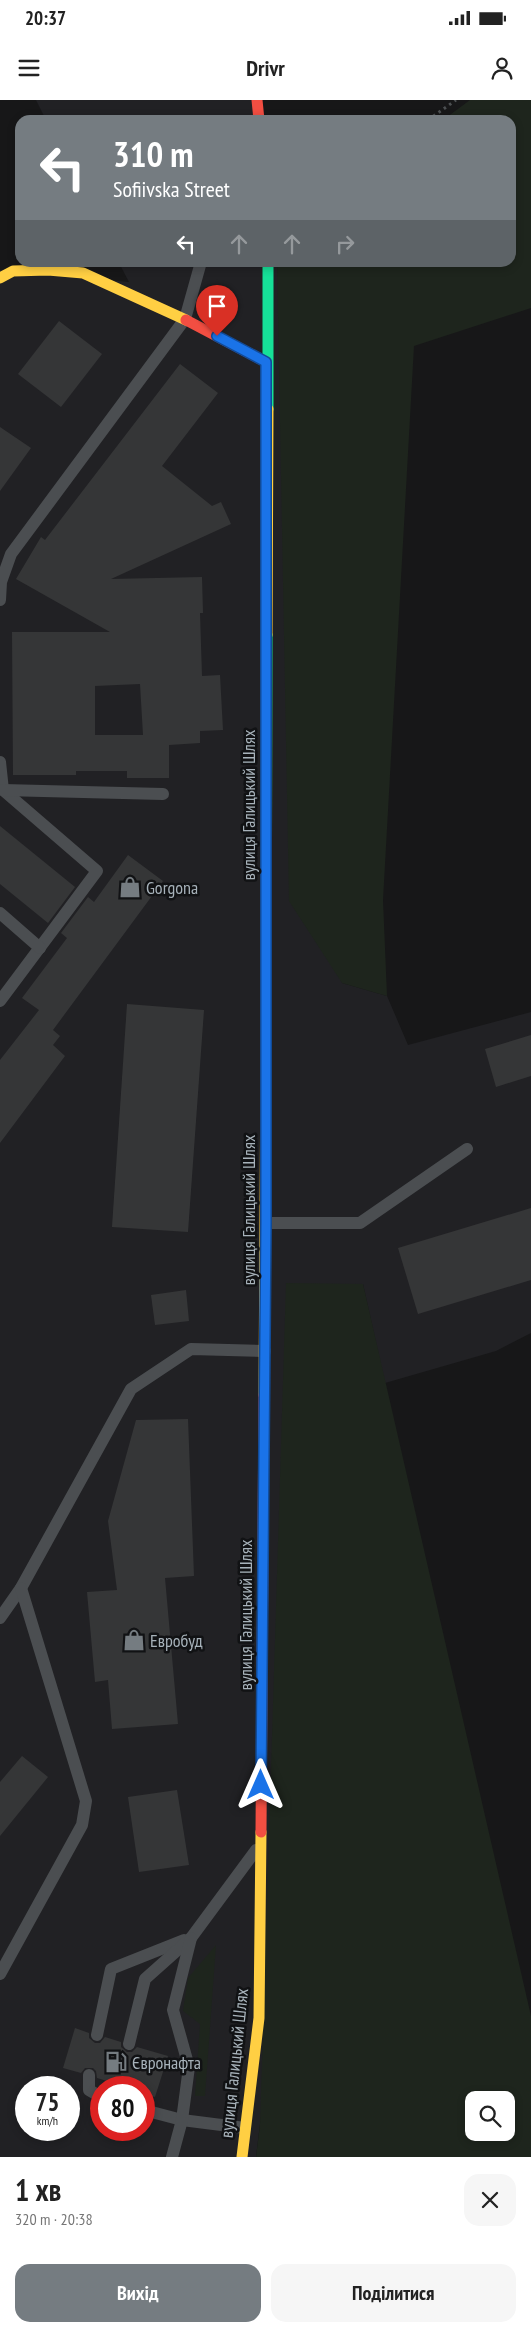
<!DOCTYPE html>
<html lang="uk">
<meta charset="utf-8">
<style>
body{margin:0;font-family:"PT Sans Narrow",sans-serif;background:#f6f6f6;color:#222;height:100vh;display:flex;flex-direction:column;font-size:19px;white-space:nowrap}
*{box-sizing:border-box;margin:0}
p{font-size:16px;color:#767676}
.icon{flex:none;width:28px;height:28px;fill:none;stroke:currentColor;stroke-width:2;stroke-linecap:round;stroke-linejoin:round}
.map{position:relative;height:2057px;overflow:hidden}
.details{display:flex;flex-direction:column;background:#fff;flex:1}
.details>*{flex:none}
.hud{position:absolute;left:15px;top:15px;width:501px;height:152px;border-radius:15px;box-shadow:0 2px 8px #0003;background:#757c81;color:#fff;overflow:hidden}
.buttons{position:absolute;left:465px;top:1991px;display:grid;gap:10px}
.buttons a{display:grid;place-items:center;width:50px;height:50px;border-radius:10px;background:#fff;box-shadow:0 2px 8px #0003;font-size:25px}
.speed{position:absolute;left:15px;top:1976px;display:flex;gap:10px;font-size:25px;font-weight:700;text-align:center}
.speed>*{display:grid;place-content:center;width:65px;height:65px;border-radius:50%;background:#fff;box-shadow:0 2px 8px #0003;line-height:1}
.speed small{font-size:12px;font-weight:400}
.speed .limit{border:8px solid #d22;background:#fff;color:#111}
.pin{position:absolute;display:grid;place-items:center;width:42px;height:42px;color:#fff;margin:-51px -21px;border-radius:50% 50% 50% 0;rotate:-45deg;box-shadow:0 0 5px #0007}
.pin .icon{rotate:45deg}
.me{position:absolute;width:55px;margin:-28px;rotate:0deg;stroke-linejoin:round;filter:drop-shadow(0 0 4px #0008)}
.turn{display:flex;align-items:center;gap:18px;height:105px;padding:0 15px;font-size:22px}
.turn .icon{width:65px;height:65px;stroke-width:2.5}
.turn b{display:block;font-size:35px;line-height:42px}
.lanes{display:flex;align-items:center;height:48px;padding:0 15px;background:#0003;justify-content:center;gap:25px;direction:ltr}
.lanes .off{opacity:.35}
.round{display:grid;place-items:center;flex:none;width:52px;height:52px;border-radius:15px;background:#f6f6f6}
.overview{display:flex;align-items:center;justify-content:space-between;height:85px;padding:0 15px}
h1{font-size:30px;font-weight:600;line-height:38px}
.action{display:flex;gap:10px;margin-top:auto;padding:10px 15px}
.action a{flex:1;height:58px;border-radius:15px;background:#757c81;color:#fff;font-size:20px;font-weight:600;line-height:58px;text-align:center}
.action a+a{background:#f6f6f6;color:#222}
.status{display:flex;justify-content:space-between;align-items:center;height:35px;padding:0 25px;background:#fff;direction:ltr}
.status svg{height:14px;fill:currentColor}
header{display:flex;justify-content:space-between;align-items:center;height:65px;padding:0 15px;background:#fff;font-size:22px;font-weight:600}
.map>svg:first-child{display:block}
</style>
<div class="status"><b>20:37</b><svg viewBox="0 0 49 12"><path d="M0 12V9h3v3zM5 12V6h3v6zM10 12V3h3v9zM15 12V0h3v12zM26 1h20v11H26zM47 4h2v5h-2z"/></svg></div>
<header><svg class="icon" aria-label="menu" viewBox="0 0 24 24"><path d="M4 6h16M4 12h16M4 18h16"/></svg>Drivr<svg class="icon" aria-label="person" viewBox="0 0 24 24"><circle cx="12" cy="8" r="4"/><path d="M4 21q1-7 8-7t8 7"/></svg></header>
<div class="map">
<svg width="531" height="2057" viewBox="0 0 531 2057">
<rect width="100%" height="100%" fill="#171718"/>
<g fill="#212124" fill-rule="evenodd">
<polygon points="36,0 261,0 264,20 46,20"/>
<path d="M119,163h158l65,720 45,13 21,49 123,-33v321l-35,18 -111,32 -22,-99 -107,873h-256v-1887l129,12zM26,1988h43v42h-43zM101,1988h43v42h-43z"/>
</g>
<g fill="#1e251d" fill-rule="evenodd">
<polygon points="470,0 531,0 531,208 414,246 383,800 387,896 342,883 289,801 277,163 511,162 511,20 443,20"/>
<path d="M286,1183l77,1 168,732v141h-275l4,-32zM474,2000h32v32h-32z"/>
<polygon points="216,1845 205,1996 195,1996 200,1924 183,1911 188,1878"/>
</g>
<g fill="#353637" fill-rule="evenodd">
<polygon points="59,221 102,254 61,307 18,274"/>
<path d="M180,264l38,29 -56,73 50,40 9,-4 10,22 -120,55 91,-2 1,36h-3l2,63 18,-1 3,55 -23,1v12l-31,2v33h-42v-7h-51v4h-63l-1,-143h98l-94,-53 25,-42 4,3zM140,584l3,51h-48v-49z"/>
<polygon points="0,327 31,348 0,391"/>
<polygon points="0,726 75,787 48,823 0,784"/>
<polygon points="128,755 163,781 53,930 60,936 53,945 65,956 0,1043 0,960 39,910 22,898 67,838 61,833 88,797 94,802"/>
<polygon points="127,904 204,910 188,1132 112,1127"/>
<polygon points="531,935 531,976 496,987 485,949"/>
<polygon points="531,1108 531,1180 418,1214 398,1148"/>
<polygon points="186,1190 189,1221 155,1225 151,1195"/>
<polygon points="188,1319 194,1476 165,1478 178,1624 112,1629 108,1580 95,1582 87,1492 117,1490 108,1421 136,1320"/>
<polygon points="22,1656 48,1677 0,1736 0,1682"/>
<polygon points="177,1690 189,1765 139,1772 128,1697"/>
<polygon points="75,1928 89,1933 89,1938 95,1943 100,1943 105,1937 121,1942 121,1947 127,1952 132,1952 137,1947 168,1956 155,1997 144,1994 144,1988 109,1988 110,1982 97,1978 96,1971 93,1968 85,1968 81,1973 63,1968"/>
<polygon points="105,2030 125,2030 123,2035"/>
</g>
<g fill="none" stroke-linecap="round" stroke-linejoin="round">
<polyline stroke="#4d5052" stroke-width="3" stroke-dasharray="2.5 4" stroke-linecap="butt" points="428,20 456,0"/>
<g stroke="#4b4e51" stroke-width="12">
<polyline points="0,500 1,482 11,454 185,219 201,162"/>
<polyline points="0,662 3,690 97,771 0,901"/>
<polyline points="3,690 163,694"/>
<polyline points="0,813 40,848"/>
<polyline points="266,1123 360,1123 467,1049"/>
<polyline points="0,1518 21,1488 131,1289 191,1249 265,1251"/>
<polyline points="0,1874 82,1725 86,1701 21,1488"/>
<polyline points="97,1935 111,1869 184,1840"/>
<polyline points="129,1944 145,1879 191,1838 256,1750"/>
<polyline points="89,1975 89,1990 101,1997"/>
<polyline points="144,2010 182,2020 245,2028"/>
<polyline points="172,2057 182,2020 189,1967 173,1910 191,1838"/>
</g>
<g stroke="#16e098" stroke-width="11">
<polyline points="268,309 268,162"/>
<polyline points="266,948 267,535"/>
</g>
<g stroke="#ffcf43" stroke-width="11">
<polyline points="0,178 13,171 48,170 83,173 186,220"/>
<polyline points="267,535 268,309"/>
<polyline points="264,1295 266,948"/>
<polyline points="242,2057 259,1918 261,1732"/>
</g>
<g stroke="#f24e42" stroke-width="11">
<polyline points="257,0 259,20"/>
<polyline points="186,220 266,262"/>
<polyline points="261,1732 264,1295"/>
</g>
</g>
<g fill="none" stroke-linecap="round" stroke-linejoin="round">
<g stroke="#114b97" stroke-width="12">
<polyline id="route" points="217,236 266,262 266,1123 261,1685"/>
</g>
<use href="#route" stroke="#1a73e8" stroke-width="9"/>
</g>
<defs>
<g id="shop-bare" transform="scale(1.725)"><path d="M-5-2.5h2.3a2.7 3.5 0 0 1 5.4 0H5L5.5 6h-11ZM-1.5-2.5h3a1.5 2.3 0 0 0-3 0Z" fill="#757c81" stroke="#111214" stroke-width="2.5" paint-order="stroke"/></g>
<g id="fuel-bare" transform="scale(1.725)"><path d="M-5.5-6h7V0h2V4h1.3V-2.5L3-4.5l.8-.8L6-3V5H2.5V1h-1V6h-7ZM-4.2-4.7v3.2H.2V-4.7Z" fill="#757c81" stroke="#111214" stroke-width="2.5" paint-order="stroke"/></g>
</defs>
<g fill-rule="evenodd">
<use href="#shop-bare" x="130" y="787"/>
<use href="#shop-bare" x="134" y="1540"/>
<use href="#fuel-bare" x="116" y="1962"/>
</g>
<g text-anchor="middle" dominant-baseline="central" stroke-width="5" stroke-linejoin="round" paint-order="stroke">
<g font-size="18" fill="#a7b2ba" stroke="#111214">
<text transform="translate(248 705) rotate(-90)">вулиця Галицький Шлях</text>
<text transform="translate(248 1110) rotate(-90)">вулиця Галицький Шлях</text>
<text transform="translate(245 1515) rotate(-90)">вулиця Галицький Шлях</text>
<text transform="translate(234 1963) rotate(-84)">вулиця Галицький Шлях</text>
</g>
<g font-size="18" fill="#a7b2ba" stroke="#111214" text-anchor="start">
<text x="146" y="787">Gorgona</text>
<text x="150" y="1540">Евробуд</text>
<text x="132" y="1962">Євронафта</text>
</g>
</g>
</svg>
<div class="buttons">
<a><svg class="icon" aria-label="search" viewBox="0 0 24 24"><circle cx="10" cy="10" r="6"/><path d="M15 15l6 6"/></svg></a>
</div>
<div class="speed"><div>75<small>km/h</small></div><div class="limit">80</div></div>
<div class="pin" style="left:217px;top:236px;background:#d93025"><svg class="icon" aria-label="arrive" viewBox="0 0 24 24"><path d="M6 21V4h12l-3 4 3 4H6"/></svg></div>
<svg class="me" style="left:261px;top:1685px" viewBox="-20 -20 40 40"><path d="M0-17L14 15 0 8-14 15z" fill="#1a73e8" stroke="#fff" stroke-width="4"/></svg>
<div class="hud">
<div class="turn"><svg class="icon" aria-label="left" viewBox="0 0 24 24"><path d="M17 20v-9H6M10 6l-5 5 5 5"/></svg><div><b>310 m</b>Sofiivska Street</div></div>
<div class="lanes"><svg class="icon" aria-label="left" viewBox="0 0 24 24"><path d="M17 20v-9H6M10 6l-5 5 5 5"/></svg><svg class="icon off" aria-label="ahead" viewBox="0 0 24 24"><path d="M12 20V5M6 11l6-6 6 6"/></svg><svg class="icon off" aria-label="ahead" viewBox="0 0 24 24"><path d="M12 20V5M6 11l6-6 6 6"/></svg><svg class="icon off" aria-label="right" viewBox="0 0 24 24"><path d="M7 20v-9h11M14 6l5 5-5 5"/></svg></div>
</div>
</div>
<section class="details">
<div class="overview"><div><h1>1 хв</h1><p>320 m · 20:38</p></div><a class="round"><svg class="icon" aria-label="close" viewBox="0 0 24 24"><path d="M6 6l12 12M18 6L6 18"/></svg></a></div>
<div class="action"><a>Вихід</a><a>Поділитися</a></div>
</section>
